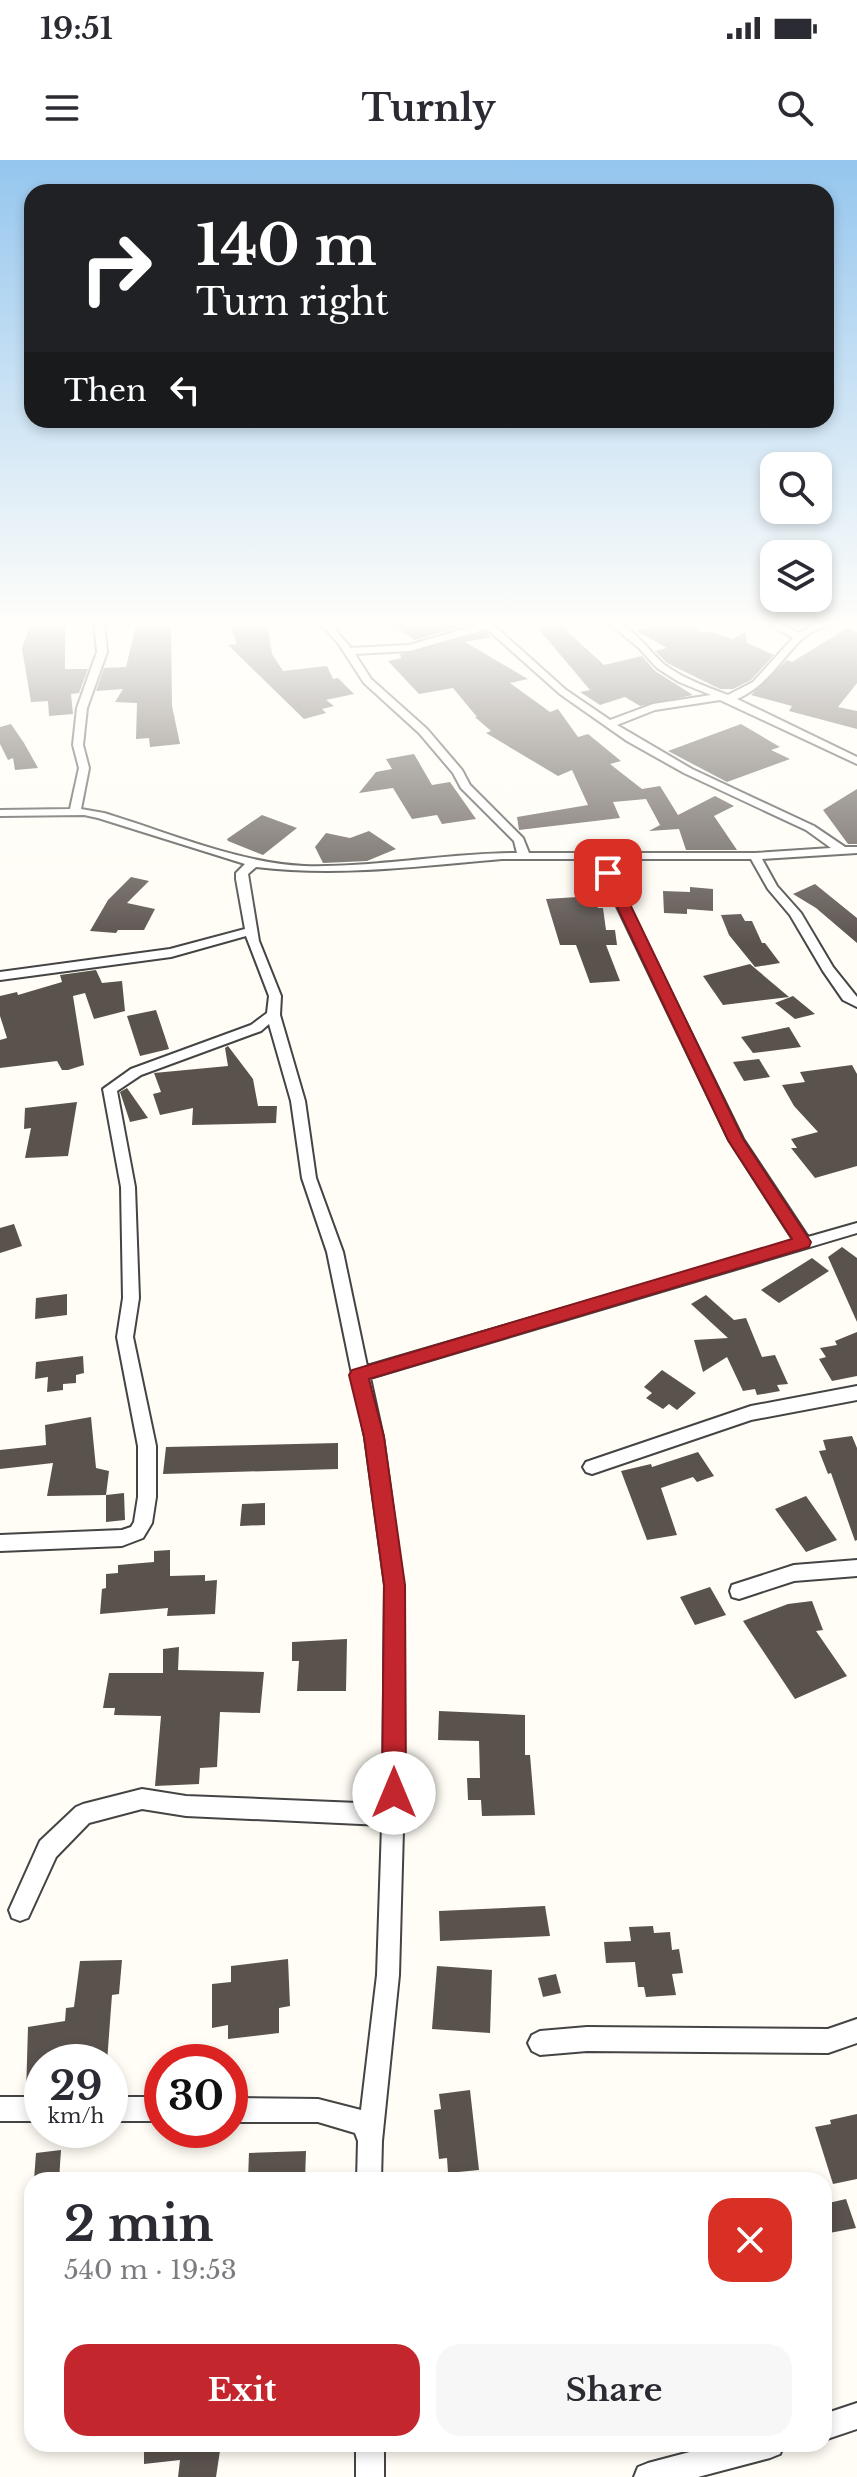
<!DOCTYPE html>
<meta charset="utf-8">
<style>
body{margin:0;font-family:"Libre Baskerville",serif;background:#f7f7f7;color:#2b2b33;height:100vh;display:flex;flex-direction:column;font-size:30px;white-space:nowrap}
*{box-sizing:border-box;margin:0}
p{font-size:26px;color:#7c7c81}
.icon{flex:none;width:44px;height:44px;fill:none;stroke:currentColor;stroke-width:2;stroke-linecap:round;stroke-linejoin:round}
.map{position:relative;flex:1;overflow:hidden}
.side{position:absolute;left:24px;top:2012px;width:808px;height:280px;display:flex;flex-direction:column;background:#fff;border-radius:24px;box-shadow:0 4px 12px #0003}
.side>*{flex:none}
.top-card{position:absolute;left:24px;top:24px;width:810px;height:244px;border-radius:24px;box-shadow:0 4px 12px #0003;background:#202124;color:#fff;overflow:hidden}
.controls{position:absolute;left:760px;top:292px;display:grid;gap:16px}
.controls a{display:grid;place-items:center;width:72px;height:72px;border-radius:16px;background:#fff;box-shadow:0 4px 12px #0003;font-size:40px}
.speed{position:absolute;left:24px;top:1884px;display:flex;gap:16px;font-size:40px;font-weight:700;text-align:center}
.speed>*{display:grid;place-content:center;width:104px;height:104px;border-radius:50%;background:#fff;box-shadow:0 4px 12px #0003;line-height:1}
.speed small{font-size:20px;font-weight:400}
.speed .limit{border:12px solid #d22;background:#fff;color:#111}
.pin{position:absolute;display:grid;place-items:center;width:68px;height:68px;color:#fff;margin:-34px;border-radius:16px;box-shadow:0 4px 12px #0006}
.me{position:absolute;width:88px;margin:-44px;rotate:0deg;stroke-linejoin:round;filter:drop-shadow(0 0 6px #0008)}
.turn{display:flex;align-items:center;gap:28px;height:168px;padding:0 40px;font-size:36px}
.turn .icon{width:104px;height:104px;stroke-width:2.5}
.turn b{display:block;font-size:56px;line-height:68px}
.then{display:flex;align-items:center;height:76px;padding:0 40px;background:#0003;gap:16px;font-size:30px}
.round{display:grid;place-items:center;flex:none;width:84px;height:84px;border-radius:24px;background:#f7f7f7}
.headline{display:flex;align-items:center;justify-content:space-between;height:136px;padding:0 40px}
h1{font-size:48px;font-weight:700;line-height:60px}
.primary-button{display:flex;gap:16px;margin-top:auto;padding:16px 40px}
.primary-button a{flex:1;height:92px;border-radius:24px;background:#c4262e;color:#fff;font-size:32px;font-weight:700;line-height:92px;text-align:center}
.primary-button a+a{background:#f7f7f7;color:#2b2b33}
.status{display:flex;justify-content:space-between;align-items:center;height:56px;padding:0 40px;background:#fff;direction:ltr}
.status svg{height:22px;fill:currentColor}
header{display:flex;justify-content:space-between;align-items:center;height:104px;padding:0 40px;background:#fff;font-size:36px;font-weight:700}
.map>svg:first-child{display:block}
</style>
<div class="status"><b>19:51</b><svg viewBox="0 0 49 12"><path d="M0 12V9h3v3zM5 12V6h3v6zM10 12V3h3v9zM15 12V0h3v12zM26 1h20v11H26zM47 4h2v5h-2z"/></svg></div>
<header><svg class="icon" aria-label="menu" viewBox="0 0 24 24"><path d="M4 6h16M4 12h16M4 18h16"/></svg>Turnly<svg class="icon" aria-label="search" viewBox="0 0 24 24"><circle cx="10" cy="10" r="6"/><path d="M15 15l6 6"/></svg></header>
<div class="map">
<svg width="857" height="2317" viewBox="0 0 857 2317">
<rect width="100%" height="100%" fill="#fffdf5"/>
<g fill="#5a524d">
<polygon points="31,461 65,462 65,509 88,509 79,533 71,534 73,554 49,556 48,541 31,542 22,489"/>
<polygon points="137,461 171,461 172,546 180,584 150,587 149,578 136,579 137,543 115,542 123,529 96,531 104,508 126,507"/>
<polygon points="267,461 272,494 283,511 327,506 333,519 338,518 354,534 326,540 334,546 322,549 326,553 304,559 228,485 237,484 229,464"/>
<polygon points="387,461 476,461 477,462 415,480"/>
<polygon points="665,461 679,461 703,473 709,471 732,479 745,472 747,483 774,495 751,520 733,529 720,529 667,503 655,491 667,488 636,471"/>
<polygon points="558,463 604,505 642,496 655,511 693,535 640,546 625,537 600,545 580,532 590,530 536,466"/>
<polygon points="847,468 857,472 857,523 838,547 857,551 857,569 789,551 792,546 751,535 787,500 792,502"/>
<polygon points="486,472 491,477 465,482 528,519 510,523 550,552 558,549 578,577 588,574 621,601 610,604 642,629 660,626 678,655 715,636 734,646 714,656 737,690 686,690 679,669 649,671 660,665 646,639 613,642 620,658 519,670 517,657 588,645 572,610 558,616 486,573 491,571 475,557 477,557 453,528 419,534 388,501 402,498 399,495"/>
<polygon points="11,564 24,583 38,608 15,610 13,598 8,600 0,584 0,567"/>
<polygon points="741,564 780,587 771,590 790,599 727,622 668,591"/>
<polygon points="414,594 432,625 450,622 476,659 442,664 437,655 412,659 393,628 359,633 376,612 392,609 386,599"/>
<polygon points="857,629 857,684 848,684 823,650"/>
<polygon points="262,655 297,668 263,695 228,681 227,679"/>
<polygon points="369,671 396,689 367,701 323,703 315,687 326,673 350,678"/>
<polygon points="131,717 149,721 127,743 155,749 144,770 118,770 116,773 90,771 108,740"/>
<polygon points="815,724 857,758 857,783 816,748 793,734"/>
<polygon points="690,727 713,729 713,751 687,749 687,754 664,753 663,731 690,732"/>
<polygon points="593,736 598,748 603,748 606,770 615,770 617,785 606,785 620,821 590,823 576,785 560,785 546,739"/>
<polygon points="741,754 745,761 752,761 762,783 765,783 780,803 755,807 729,775 721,755"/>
<polygon points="750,804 789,837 723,845 703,816"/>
<polygon points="96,810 102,823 122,821 125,851 94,859 85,833 73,836 84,905 68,910 62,910 57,901 0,908 0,880 7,878 0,856 0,836 17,832 18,835 62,822 60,815"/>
<polygon points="793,836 815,854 795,859 775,843"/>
<polygon points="156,850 169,889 140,896 127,856"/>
<polygon points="789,867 801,887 753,893 741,877"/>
<polygon points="228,886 253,919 258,946 277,946 276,963 192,965 193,948 160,955 153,934 161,932 154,913 228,906 225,888"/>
<polygon points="759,899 770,917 744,921 733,902"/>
<polygon points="852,905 857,914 857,1006 815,1018 791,988 797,988 791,979 818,972 794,946 782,925 805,922 800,912"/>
<polygon points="127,928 148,958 130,962 120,932"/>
<polygon points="77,942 68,996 25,998 31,968 24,969 25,948"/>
<polygon points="14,1064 22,1086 0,1093 0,1068"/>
<polygon points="842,1087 857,1098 857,1162 828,1097"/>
<polygon points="812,1098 829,1111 779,1143 761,1130"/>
<polygon points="67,1134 67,1155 35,1159 36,1138"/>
<polygon points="706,1135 734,1160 746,1158 762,1197 775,1195 788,1224 777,1225 780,1231 757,1235 755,1229 743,1231 727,1197 703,1212 694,1180 728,1178 691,1144"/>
<polygon points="857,1172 857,1216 832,1221 819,1199 826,1197 820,1188 837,1185 835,1181"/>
<polygon points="83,1196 84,1213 76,1215 76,1223 63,1224 63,1230 47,1232 48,1217 35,1219 36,1202"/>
<polygon points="662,1210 696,1233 677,1250 669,1244 663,1249 646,1238 652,1233 644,1227"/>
<polygon points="91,1257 96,1308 109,1311 106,1335 47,1336 53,1303 0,1309 0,1290 46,1285 45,1265"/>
<polygon points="852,1276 857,1288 857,1380 855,1381 831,1313 828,1314 819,1291 826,1290 823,1280"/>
<polygon points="338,1283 338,1309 163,1314 166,1287"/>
<polygon points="698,1292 714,1316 697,1322 693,1317 661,1328 677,1375 647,1380 621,1311 651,1304 652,1307"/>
<polygon points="124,1333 125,1360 106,1362 106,1335"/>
<polygon points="806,1336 837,1380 806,1392 775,1349"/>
<polygon points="265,1343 265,1365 240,1366 242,1344"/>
<polygon points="170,1390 170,1416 205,1415 205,1421 217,1420 215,1454 167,1456 168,1448 100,1454 102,1429 106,1428 106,1414 118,1413 118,1405 154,1402 154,1391"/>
<polygon points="710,1427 726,1455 695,1465 680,1437"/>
<polygon points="812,1441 823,1470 816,1471 847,1516 795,1539 743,1461 788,1444"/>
<polygon points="347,1479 346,1531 297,1531 299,1501 292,1501 292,1482"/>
<polygon points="179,1487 178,1510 264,1512 260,1553 220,1552 217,1607 200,1608 199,1624 155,1626 161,1556 114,1555 115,1548 103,1548 109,1513 163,1513 163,1489"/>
<polygon points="439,1551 525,1555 525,1595 530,1595 535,1655 482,1656 481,1640 468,1640 467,1618 480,1618 479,1581 438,1580"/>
<polygon points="545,1746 550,1776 440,1781 439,1751"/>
<polygon points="653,1766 654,1773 670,1772 672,1790 679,1789 683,1813 672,1814 676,1835 646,1837 644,1827 638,1827 635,1802 606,1803 604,1782 631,1781 629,1767"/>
<polygon points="288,1799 290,1846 279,1848 279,1873 228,1879 228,1865 212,1868 212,1824 231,1822 231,1806"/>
<polygon points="122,1800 119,1834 112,1835 107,1902 42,1902 42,1933 26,1934 28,1867 65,1861 66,1848 74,1847 80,1801"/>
<polygon points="437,1806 492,1810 490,1873 432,1869"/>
<polygon points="556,1814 561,1833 543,1837 538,1818"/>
<polygon points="470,1930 479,2010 448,2013 447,1998 439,1999 434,1950 441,1949 439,1934"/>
<polygon points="857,1954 857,2019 833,2024 815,1967 831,1964 830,1960"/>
<polygon points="61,1990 59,2020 34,2020 36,1993"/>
<polygon points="306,1991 305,2020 248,2020 249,1993"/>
<polygon points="846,2039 856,2068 824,2074 824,2044"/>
<polygon points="144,2284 221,2284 216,2317 178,2317 180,2300 144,2304"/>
</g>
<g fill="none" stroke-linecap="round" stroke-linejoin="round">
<g stroke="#444" stroke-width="4">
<g id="minor">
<path d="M94,461h10l3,31 -20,56 -4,37 6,23 -8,41 23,4c63,19 134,50 200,53 71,2 142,-13 213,-13l-3,-12 -53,-53 -8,-15 -34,-40 -55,-50 -26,-40 -20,-22h10l23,27 58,-3 73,-21 -3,-3h10l77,69 44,30 43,-16 58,-9 -32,-13 -22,-14 -19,-21 -32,-26c26,0 41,30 59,44 19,14 42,22 63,30l25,-13 40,-44 -29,-17h12l22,12 25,-12h13c-11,7 -24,9 -34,18 -22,21 -35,47 -65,60l120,58v7l-137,-64 -65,10 -38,15 75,44 122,57 31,21h12v6l-95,6 15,27 24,27 32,54 24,30v10l-14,-7 -20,-29 -33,-56 -22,-26 -17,-30h-139l8,29 123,251 65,98 49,-14v10l-487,145 13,59 20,148 1,208 -5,182 -17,166 -1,39h-24l1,-39 -3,-8 -37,-11h-88v-24l88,1 43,11 16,-135 5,-150 -196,-9 -44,-7 -53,14 -33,34 -28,61 -8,3 -8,-3 -3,-8 31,-69 36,-34 7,-3 59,-15 44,7 197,8 2,-219 -20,-148 -38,-185 -25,-74 -11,-77 -22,-77 -8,7 -120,44 -24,16 18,96 4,111 -6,39 23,109v51l-4,26 -9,15 -21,8 -122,5v-16l122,-5 9,-3 3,-5 4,-25v-51l-21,-109 6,-39 -2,-111 -18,-98 28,-20 120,-44 16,-12 2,-17 -23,-60 -75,21 -171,23v-8l170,-23 75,-20 -9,-50v-6l9,-9 -147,-46 -14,-3 -84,1v-6l70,-1 9,-41 -6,-23 4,-37 20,-56zM487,469l73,65 67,47 57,32 122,57 25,18 -76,5h-226l-6,-15 -53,-53 -8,-15 -35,-41 -56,-50 -16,-25 55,-3zM502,699h99l7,29 121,252 65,101 -427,125 -24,-114 -27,-74 -11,-77 -25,-86 1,-19 -22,-55 -11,-67 8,-7c82,10 163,-1 246,-8z"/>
<polygon points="857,1226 857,1240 751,1260 592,1314 586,1312 583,1307 586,1302 751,1246"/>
<polygon points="857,1400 857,1416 794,1421 739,1439 732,1437 730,1431 732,1425 794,1405"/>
<polygon points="857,1859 857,1883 828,1893 587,1891 540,1895 532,1891 528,1883 532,1875 540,1871 587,1867 828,1869"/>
<rect x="0" y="1937" width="42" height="24"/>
<rect x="110" y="1937" width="52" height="24"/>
<polygon points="857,2243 857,2269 824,2280 824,2254"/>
<rect x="356" y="2284" width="28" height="33"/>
<polygon points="720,2284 784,2284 780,2294 770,2298 698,2317 634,2317 638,2307 648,2303"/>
</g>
</g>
<use href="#minor" fill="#fff" fill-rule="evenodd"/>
</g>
<linearGradient id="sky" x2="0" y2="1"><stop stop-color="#95c6ee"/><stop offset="0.59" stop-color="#fffefa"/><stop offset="1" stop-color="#fffefa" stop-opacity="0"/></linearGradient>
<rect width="857" height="785" fill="url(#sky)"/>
<polygon fill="#c4262e" stroke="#7f191e" stroke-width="2" points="608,709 615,713 743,979 811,1082 809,1087 369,1219 384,1277 405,1425 406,1633 402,1641 394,1645 385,1641 382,1633 384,1425 364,1277 349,1215 352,1210 792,1079 728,980 601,713"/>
</svg>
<div class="controls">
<a><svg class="icon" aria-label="search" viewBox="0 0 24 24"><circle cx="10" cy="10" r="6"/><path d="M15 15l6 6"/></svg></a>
<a><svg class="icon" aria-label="layers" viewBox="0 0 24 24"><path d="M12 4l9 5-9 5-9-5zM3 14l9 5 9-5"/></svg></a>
</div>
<div class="speed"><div>29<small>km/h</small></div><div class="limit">30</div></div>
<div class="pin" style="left:608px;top:713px;background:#d93025"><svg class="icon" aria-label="arrive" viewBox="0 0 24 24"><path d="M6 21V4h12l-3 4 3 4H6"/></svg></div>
<svg class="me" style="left:394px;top:1633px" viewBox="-20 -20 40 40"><circle r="19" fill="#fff"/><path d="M0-13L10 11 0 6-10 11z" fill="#c4262e"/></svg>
<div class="top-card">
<div class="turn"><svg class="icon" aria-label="right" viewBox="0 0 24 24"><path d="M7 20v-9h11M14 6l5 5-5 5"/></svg><div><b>140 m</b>Turn right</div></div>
<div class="then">Then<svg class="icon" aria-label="left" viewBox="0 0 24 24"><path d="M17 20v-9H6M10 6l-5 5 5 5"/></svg></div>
</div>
<section class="side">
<div class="headline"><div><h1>2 min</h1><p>540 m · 19:53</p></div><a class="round" style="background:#d93025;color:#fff"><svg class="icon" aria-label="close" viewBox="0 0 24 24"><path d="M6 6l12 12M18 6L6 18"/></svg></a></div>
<div class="primary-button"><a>Exit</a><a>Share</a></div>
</section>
</div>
